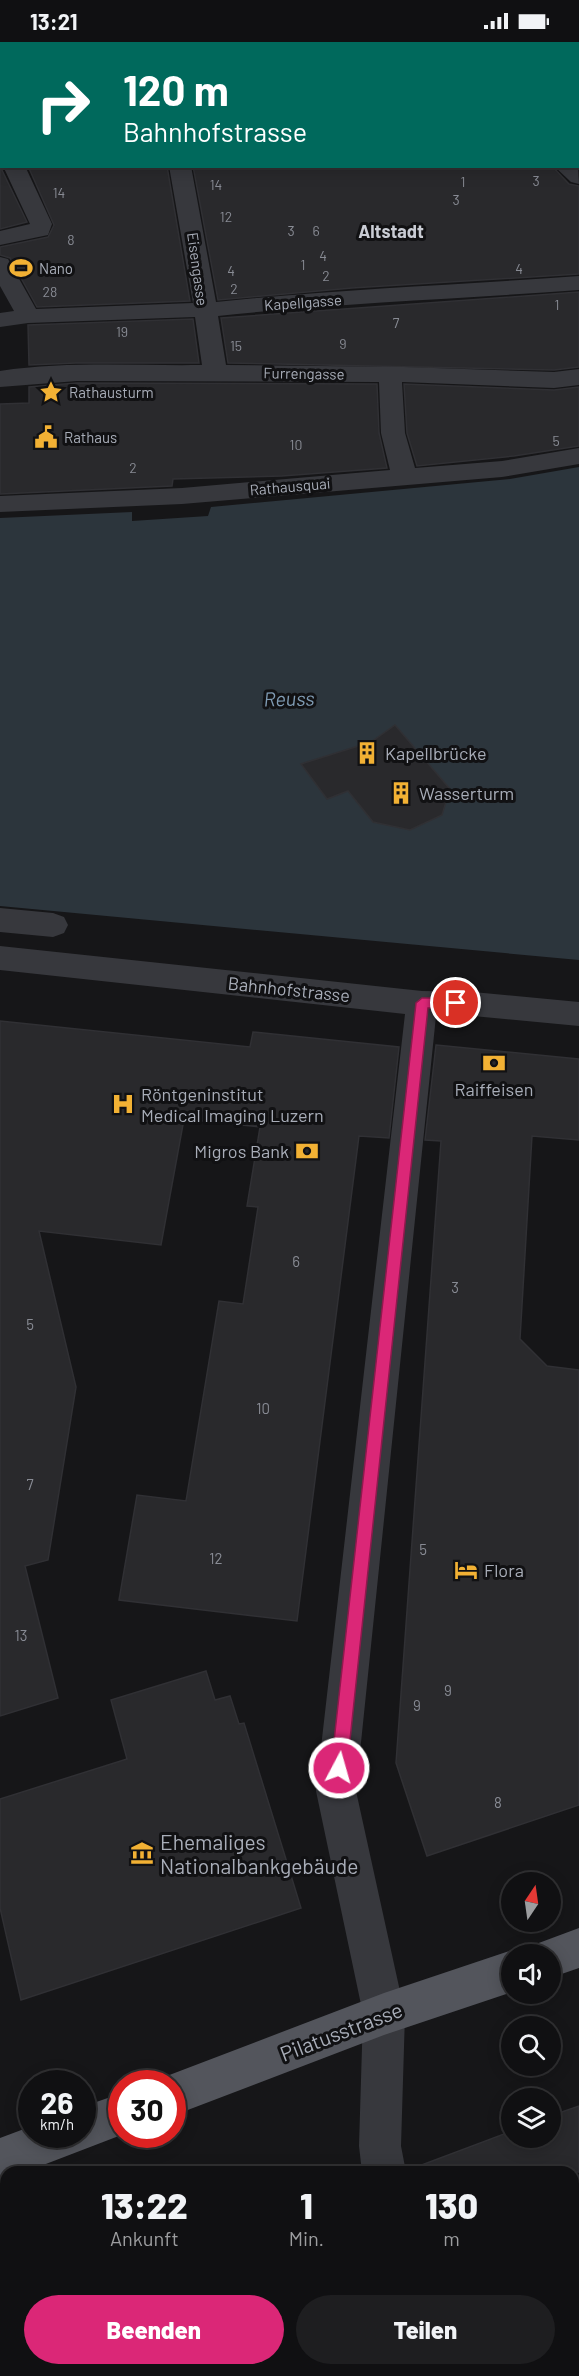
<!DOCTYPE html>
<html lang="de">
<meta charset="utf-8">
<style>
body{margin:0;font-family:Barlow,sans-serif;background:#1e1e20;color:#f1f3f6;height:100vh;display:flex;flex-direction:column;font-size:22px;white-space:nowrap}
*{box-sizing:border-box;margin:0}
p{font-size:20px;color:#9c9d9f}
.icon{flex:none;width:33px;height:33px;fill:none;stroke:currentColor;stroke-width:2;stroke-linecap:round;stroke-linejoin:round}
.map{position:relative;flex:1;overflow:hidden}
.details{position:absolute;left:0px;top:2124px;width:579px;height:210px;display:flex;flex-direction:column;background:#101012;border-radius:18px 18px 0 0;box-shadow:0 3px 15px #0003,0 0 0 2px #303032}
.details>*{flex:none}
.banner{position:absolute;left:0px;top:0px;width:579px;height:126px;box-shadow:0 3px 15px #0003,0 0 0 2px #303032;background:#00695c;color:#fff;overflow:hidden}
.needle{width:39px;rotate:13deg}
.controls{position:absolute;left:501px;top:1830px;display:grid;gap:12px}
.controls a{display:grid;place-items:center;width:60px;height:60px;border-radius:50%;background:#101012;box-shadow:0 3px 15px #0003,0 0 0 2px #303032;font-size:30px}
.speed{position:absolute;left:18px;top:2028px;display:flex;gap:12px;font-size:30px;font-weight:700;text-align:center}
.speed>*{display:grid;place-content:center;width:78px;height:78px;border-radius:50%;background:#101012;box-shadow:0 3px 15px #0003,0 0 0 2px #303032;line-height:1}
.speed small{font-size:15px;font-weight:400}
.speed .limit{border:9px solid #d22;background:#fff;color:#111}
.pin{position:absolute;display:grid;place-items:center;width:51px;height:51px;color:#fff;margin:-26px;border:3px solid #fff;border-radius:50%;box-shadow:0 2px 6px #0007}
.me{position:absolute;width:66px;margin:-33px;rotate:6deg;stroke-linejoin:round;filter:drop-shadow(0 0 4px #0008)}
.turn{display:flex;align-items:center;gap:21px;height:126px;padding:0 24px;font-size:27px}
.turn .icon{width:78px;height:78px;stroke-width:2.5}
.turn b{display:block;font-size:42px;line-height:51px}
.eta{display:flex;justify-content:space-evenly;align-items:center;height:102px;text-align:center}
.eta b{font-size:36px;font-weight:800;line-height:42px}
.action{display:flex;gap:12px;margin-top:auto;padding:12px 24px}
.action a{flex:1;height:69px;border-radius:36px;background:#db2777;color:#fff;font-size:24px;font-weight:800;line-height:69px;text-align:center}
.action a+a{background:#1e1e20;color:#f1f3f6}
.status{display:flex;justify-content:space-between;align-items:center;height:42px;padding:0 30px;background:#101012;direction:ltr}
.status svg{height:16px;fill:currentColor}
.map>svg:first-child{display:block}
</style>
<div class="status"><b>13:21</b><svg viewBox="0 0 49 12"><path d="M0 12V9h3v3zM5 12V6h3v6zM10 12V3h3v9zM15 12V0h3v12zM26 1h20v11H26zM47 4h2v5h-2z"/></svg></div>
<div class="map">
<svg width="579" height="2334" viewBox="0 0 579 2334">
<rect width="100%" height="100%" fill="#161618"/>
<polygon fill="#2c353c" points="579,425 579,918 0,864 0,476 132,470 132,479 208,474 211,465 510,437"/>
<g fill="#29292c" stroke="#303034" stroke-width="1.5">
<polygon points="0,124 27,180 0,187"/>
<polygon points="28,124 167,124 190,259 37,265 10,216 0,213 0,205 48,195 54,183"/>
<polygon points="193,124 552,124 569,142 579,144 579,232 352,246 218,258"/>
<polygon points="579,250 579,325 554,328 228,321 221,276"/>
<polygon points="193,277 199,321 76,321 29,323 28,283"/>
<polygon points="77,341 377,342 379,391 387,426 282,434 173,437 172,444 0,452 0,362 29,361 29,345"/>
<polygon points="404,342 554,348 579,345 579,404 514,414 417,424 407,391"/>
<polygon points="395,683 450,747 442,773 410,788 373,780 348,749 327,757 301,722 371,700"/>
<polygon points="0,979 250,1005 253,990 399,1005 389,1096 359,1094 297,1579 119,1558 137,1453 186,1459 219,1259 243,1262 258,1165 247,1164 260,1085 184,1077 161,1203 39,1189 76,1345 48,1518 25,1524 58,1656 0,1674"/>
<polygon points="436,1003 579,1017 579,1098 532,1094 520,1297 547,1324 579,1328 579,1763 427,1814 396,1721 441,1099 425,1098"/>
<polygon points="206,1629 215,1658 230,1654 239,1682 244,1681 301,1866 21,1958 0,1866 0,1757 127,1717 111,1658"/>
<polygon points="579,2064 579,2130 412,2130 411,2127 512,2089 512,2096 550,2096 550,2074"/>
</g>
<g fill="none" stroke-linecap="round" stroke-linejoin="round">
<g fill="#37383d" fill-rule="evenodd">
<polygon points="39,0 59,0 60,2 39,2"/>
<polygon points="150,0 174,0 149,2"/>
<polygon points="349,0 372,0 348,2"/>
<rect x="0" y="37" width="2" height="12"/>
<rect x="578" y="73" width="1" height="12"/>
<polygon points="578,123 579,142 571,140 554,124"/>
<polygon points="3,124 25,124 52,182 48,193 0,203 0,189 30,182"/>
<path d="M169,124h22l25,136c120,-13 242,-17 363,-26v14c-120,9 -241,13 -361,26l8,49 178,2 150,5 25,-3v16l-25,3 -152,-6 3,51 10,35 87,-7 77,-13v16l-77,13 -320,27 -182,8v-16l182,-8 208,-18 -9,-37 -2,-51 -302,-1 -77,6v-16c67,-10 135,-5 202,-6l-7,-48 -167,6 -28,4v-14l14,-2 -14,-25v-29l8,2 28,50 157,-6z"/>
<polygon points="0,866 53,871 64,875 68,883 64,891 53,895 0,890"/>
<polygon points="0,904 422,949 473,950 579,960 579,984 473,974 436,974 356,1749 405,1972 401,2104 406,2130 362,2130 359,2104 363,1972 316,1749 405,972 0,928"/>
<polygon points="415,2328 461,2328 463,2334 417,2334"/>
</g>
<g fill="#53555c" fill-rule="evenodd">
<polygon points="579,1886 579,1926 550,1936 550,1912 531,1912 536,1902"/>
<polygon points="512,1908 522,1912 512,1912 512,1950 384,1993 172,2074 172,2042 156,2042 157,2038 172,2032 384,1951"/>
<polygon points="122,2051 122,2092 124,2092 25,2130 6,2130 6,2137 0,2140 0,2096 32,2084 32,2092 82,2092 82,2065"/>
</g>
</g>
<polygon fill="#db2777" stroke="#8e194d" stroke-width="1.5" points="422,956 456,956 463,961 456,966 428,966 347,1726 345,1732 339,1734 333,1732 331,1726 416,961"/>
<defs>
<g id="stadium-bare" transform="scale(1.8)"><path d="M0-5a6.5 5 0 1 0 0 10a6.5 5 0 1 0 0-10ZM-3.5-1.8h7v3.6h-7Z" fill="#f2b134" stroke="#111113" stroke-width="2.5" paint-order="stroke"/></g>
<g id="sight-bare" transform="scale(1.8)"><path d="M0-6L1.8-2.2L6-1.7L2.9 1.2L3.7 5.4L0 3.3L-3.7 5.4L-2.9 1.2L-6-1.7L-1.8-2.2Z" fill="#f2b134" stroke="#111113" stroke-width="2.5" paint-order="stroke"/></g>
<g id="civic-bare" transform="scale(1.8)"><path d="M-.6-6.5H3V-4.5H.6V-3L4-1V1h2V6H-6V1h2V-1L-.6-3ZM-1.2 2.5V6h2.4V2.5Z" fill="#f2b134" stroke="#111113" stroke-width="2.5" paint-order="stroke"/></g>
<g id="building-bare" transform="scale(1.8)"><path d="M-4-6H4V6H1V3H-1V6H-4ZM-2.5-4.3h1.7v1.8h-1.7ZM.8-4.3h1.7v1.8H.8ZM-2.5-1h1.7V.8h-1.7ZM.8-1h1.7V.8H.8Z" fill="#f2b134" stroke="#111113" stroke-width="2.5" paint-order="stroke"/></g>
<g id="bank-bare" transform="scale(1.8)"><path d="M-6-4H6V4H-6ZM0-2.3a2.3 2.3 0 1 0 0 4.6a2.3 2.3 0 1 0 0-4.6Z" fill="#f2b134" stroke="#111113" stroke-width="2.5" paint-order="stroke"/></g>
<g id="hospital-bare" transform="scale(1.8)"><path d="M-5-5h3v3.5h4V-5h3V5h-3V1.5h-4V5h-3Z" fill="#f2b134" stroke="#111113" stroke-width="2.5" paint-order="stroke"/></g>
<g id="hotel-bare" transform="scale(1.8)"><path d="M-6-4.5h1.5V1H6V5H4.5V3h-9V5H-6ZM-4 0a1.8 1.8 0 1 1 3.6 0ZM.5 0V-2.5h3Q6-2.5 6 0Z" fill="#f2b134" stroke="#111113" stroke-width="2.5" paint-order="stroke"/></g>
<g id="museum-bare" transform="scale(1.8)"><path d="M0-6L6-3V-2H-6V-3ZM-5-1h2V3h-2ZM-1-1h2V3h-2ZM3-1h2V3H3ZM-6 4H6V6H-6Z" fill="#f2b134" stroke="#111113" stroke-width="2.5" paint-order="stroke"/></g>
</defs>
<g fill-rule="evenodd">
<use href="#stadium-bare" x="21" y="226"/>
<use href="#sight-bare" x="51" y="350"/>
<use href="#civic-bare" x="46" y="395"/>
<use href="#building-bare" x="367" y="711"/>
<use href="#building-bare" x="401" y="751"/>
<use href="#bank-bare" x="494" y="1021"/>
<use href="#hospital-bare" x="123" y="1062"/>
<use href="#bank-bare" x="307" y="1109"/>
<use href="#hotel-bare" x="466" y="1528"/>
<use href="#museum-bare" x="142" y="1811"/>
</g>
<g text-anchor="middle" dominant-baseline="central" stroke-width="6" stroke-linejoin="round" paint-order="stroke">
<g font-size="14" fill="#888b94">
<text x="536" y="138">3</text>
<text x="463" y="139">1</text>
<text x="216" y="142">14</text>
<text x="59" y="150">14</text>
<text x="456" y="157">3</text>
<text x="226" y="174">12</text>
<text x="291" y="188">3</text>
<text x="316" y="188">6</text>
<text x="71" y="197">8</text>
<text x="323" y="213">4</text>
<text x="303" y="222">1</text>
<text x="519" y="226">4</text>
<text x="231" y="228">4</text>
<text x="326" y="233">2</text>
<text x="234" y="246">2</text>
<text x="50" y="249">28</text>
<text x="557" y="262">1</text>
<text x="396" y="280">7</text>
<text x="122" y="289">19</text>
<text x="343" y="301">9</text>
<text x="236" y="303">15</text>
<text x="556" y="398">5</text>
<text x="296" y="402">10</text>
<text x="133" y="425">2</text>
</g>
<g font-size="15" fill="#a8adb8" stroke="#111113" text-anchor="start">
<text x="39" y="226">Nano</text>
<text x="69" y="350">Rathausturm</text>
<text x="64" y="395">Rathaus</text>
</g>
<g font-size="15" fill="#a8adb8" stroke="#111113">
<text transform="translate(198 227) rotate(82)">Eisengasse</text>
<text transform="translate(303 260) rotate(-4)">Kapellgasse</text>
<text transform="translate(304 331) rotate(1)">Furrengasse</text>
<text transform="translate(290 444) rotate(-5)">Rathausquai</text>
</g>
<g font-size="15" fill="#888b94">
<text x="296" y="1219">6</text>
<text x="455" y="1245">3</text>
<text x="30" y="1282">5</text>
<text x="263" y="1366">10</text>
<text x="30" y="1442">7</text>
<text x="423" y="1507">5</text>
<text x="216" y="1516">12</text>
<text x="21" y="1593">13</text>
<text x="448" y="1648">9</text>
<text x="417" y="1663">9</text>
<text x="498" y="1760">8</text>
</g>
<g font-size="18" font-weight="bold" fill="#c9ccd4" stroke="#111113">
<text x="391" y="189">Altstadt</text>
</g>
<g font-size="18" fill="#a8adb8" stroke="#111113" text-anchor="start">
<text x="385" y="711">Kapellbrücke</text>
<text x="419" y="751">Wasserturm</text>
<text x="494" y="1047" text-anchor="middle">Raiffeisen</text>
<text x="141" y="1052">Röntgeninstitut<tspan x="141" dy="21">Medical Imaging Luzern</tspan></text>
<text x="289" y="1109" text-anchor="end">Migros Bank</text>
<text x="484" y="1528">Flora</text>
</g>
<g font-size="18" fill="#a8adb8" stroke="#111113">
<text transform="translate(289 947) rotate(6)">Bahnhofstrasse</text>
</g>
<g font-size="20" font-style="italic" fill="#7f9bb3" stroke="#111113">
<text transform="translate(289 656) rotate(-1)">Reuss</text>
</g>
<g font-size="21" fill="#a8adb8" stroke="#111113" text-anchor="start">
<text x="160" y="1799">Ehemaliges<tspan x="160" dy="24">Nationalbankgebäude</tspan></text>
</g>
<g font-size="21" fill="#a8adb8" stroke="#111113">
<text transform="translate(341 1989) rotate(-21)">Pilatusstrasse</text>
</g>
</g>
</svg>
<div class="controls">
<a><svg class="needle" viewBox="-14 -14 28 28"><path d="M0-13l5 13h-10z" fill="#e53935"/><path d="M0 13l5-13h-10z" fill="#9c9d9f"/></svg></a>
<a><svg class="icon" aria-label="sound" viewBox="0 0 24 24"><path d="M4 9h4l5-4v14l-5-4H4zM17 9q2 3 0 6"/></svg></a>
<a><svg class="icon" aria-label="search" viewBox="0 0 24 24"><circle cx="10" cy="10" r="6"/><path d="M15 15l6 6"/></svg></a>
<a><svg class="icon" aria-label="layers" viewBox="0 0 24 24"><path d="M12 4l9 5-9 5-9-5zM3 14l9 5 9-5"/></svg></a>
</div>
<div class="speed"><div>26<small>km/h</small></div><div class="limit">30</div></div>
<div class="pin" style="left:456px;top:961px;background:#d93025"><svg class="icon" aria-label="arrive" viewBox="0 0 24 24"><path d="M6 21V4h12l-3 4 3 4H6"/></svg></div>
<svg class="me" style="left:339px;top:1726px" viewBox="-20 -20 40 40"><circle r="17" fill="#db2777" stroke="#fff" stroke-width="3"/><path d="M0-11L8 9 0 5-8 9z" fill="#fff"/></svg>
<div class="banner">
<div class="turn"><svg class="icon" aria-label="right" viewBox="0 0 24 24"><path d="M7 20v-9h11M14 6l5 5-5 5"/></svg><div><b>120 m</b>Bahnhofstrasse</div></div>
</div>
<section class="details">
<div class="eta">
<div><b>13:22</b><p>Ankunft</p></div>
<div><b>1</b><p>Min.</p></div>
<div><b>130</b><p>m</p></div>
</div>
<div class="action"><a>Beenden</a><a>Teilen</a></div>
</section>
</div>
